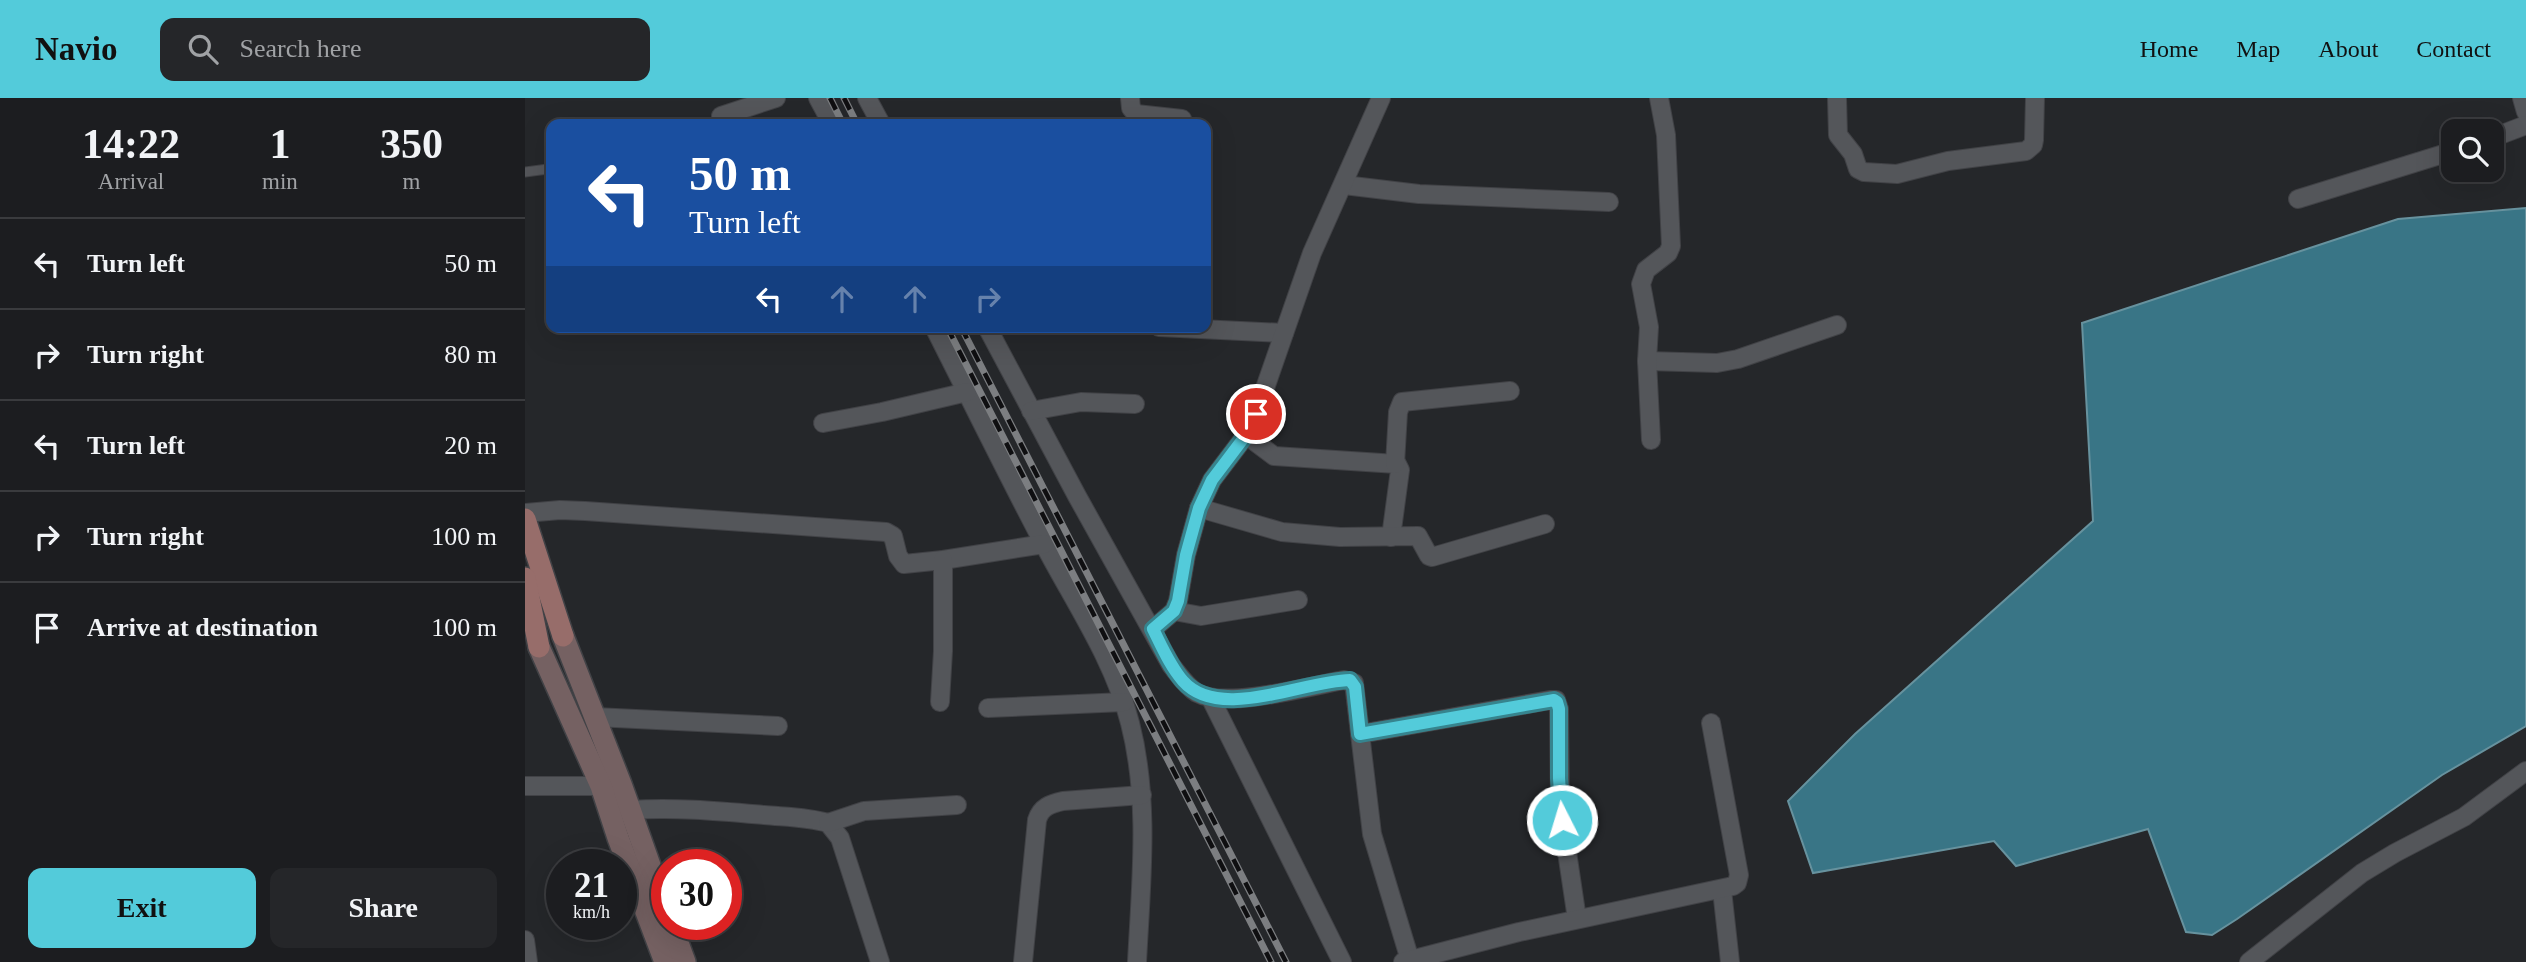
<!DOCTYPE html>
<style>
body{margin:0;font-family:Georgia,serif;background:#252629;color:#f1f3f6;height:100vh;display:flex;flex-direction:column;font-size:26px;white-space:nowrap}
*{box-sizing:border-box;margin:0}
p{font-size:23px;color:#a0a2a5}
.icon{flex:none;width:38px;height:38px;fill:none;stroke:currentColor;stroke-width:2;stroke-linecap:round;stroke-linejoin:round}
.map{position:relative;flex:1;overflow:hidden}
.side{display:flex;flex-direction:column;background:#1c1d20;width:525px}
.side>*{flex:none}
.banner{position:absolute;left:21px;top:21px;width:665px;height:214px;border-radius:14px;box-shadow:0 7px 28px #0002,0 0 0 2px #3a3b3e;background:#1a4fa0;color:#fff;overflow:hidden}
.tools{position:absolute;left:1916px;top:21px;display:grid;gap:14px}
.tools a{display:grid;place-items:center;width:63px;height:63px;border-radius:14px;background:#1c1d20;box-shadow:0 7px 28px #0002,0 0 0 2px #3a3b3e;font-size:35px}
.speed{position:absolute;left:21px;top:751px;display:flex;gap:14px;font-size:35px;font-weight:700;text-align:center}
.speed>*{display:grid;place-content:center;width:91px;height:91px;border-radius:50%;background:#1c1d20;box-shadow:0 7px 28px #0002,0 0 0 2px #3a3b3e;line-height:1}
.speed small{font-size:18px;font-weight:400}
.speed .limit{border:10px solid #d22;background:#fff;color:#111}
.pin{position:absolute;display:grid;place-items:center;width:60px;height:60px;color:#fff;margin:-30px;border:4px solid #fff;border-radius:50%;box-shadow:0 2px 7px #0007}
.me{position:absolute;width:77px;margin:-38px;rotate:355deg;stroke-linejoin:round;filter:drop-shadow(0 0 5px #0008)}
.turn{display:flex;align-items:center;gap:24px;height:147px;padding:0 28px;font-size:32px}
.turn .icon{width:91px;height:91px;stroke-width:2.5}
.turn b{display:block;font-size:49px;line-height:60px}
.lanes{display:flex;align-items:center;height:66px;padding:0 28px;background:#0003;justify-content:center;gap:35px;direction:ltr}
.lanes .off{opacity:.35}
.eta{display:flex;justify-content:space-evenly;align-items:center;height:119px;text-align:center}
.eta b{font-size:42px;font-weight:600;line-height:49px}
.button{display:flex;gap:14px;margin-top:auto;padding:14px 28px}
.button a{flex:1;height:80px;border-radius:14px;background:#53cbda;color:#111;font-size:28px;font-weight:600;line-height:80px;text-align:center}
.button a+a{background:#252629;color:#f1f3f6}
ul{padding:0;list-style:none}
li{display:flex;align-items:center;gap:21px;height:91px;padding:0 28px;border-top:2px solid #3a3b3e}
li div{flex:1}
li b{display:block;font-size:26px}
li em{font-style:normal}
header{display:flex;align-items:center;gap:42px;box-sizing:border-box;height:98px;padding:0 35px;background:#53cbda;color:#111}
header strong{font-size:33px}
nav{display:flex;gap:38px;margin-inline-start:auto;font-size:24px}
.search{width:490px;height:63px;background:#252629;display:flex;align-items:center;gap:18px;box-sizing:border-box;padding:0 24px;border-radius:14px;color:#a0a2a5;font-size:26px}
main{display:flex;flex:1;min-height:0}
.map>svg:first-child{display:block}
</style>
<header>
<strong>Navio</strong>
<div class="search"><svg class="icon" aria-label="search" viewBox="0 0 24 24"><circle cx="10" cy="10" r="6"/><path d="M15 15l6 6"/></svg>Search here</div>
<nav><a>Home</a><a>Map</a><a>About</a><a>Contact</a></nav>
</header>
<main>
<section class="side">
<div class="eta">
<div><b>14:22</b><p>Arrival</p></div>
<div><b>1</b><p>min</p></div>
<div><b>350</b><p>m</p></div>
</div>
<ul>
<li><svg class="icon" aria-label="left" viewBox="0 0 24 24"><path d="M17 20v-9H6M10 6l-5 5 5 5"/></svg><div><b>Turn left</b></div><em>50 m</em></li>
<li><svg class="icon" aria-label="right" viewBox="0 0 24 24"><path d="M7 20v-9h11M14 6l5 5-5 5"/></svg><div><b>Turn right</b></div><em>80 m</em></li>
<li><svg class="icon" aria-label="left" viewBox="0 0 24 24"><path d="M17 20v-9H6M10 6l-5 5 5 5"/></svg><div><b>Turn left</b></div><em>20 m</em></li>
<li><svg class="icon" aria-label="right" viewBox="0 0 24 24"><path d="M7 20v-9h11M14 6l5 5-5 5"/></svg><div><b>Turn right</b></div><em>100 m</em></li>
<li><svg class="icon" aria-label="arrive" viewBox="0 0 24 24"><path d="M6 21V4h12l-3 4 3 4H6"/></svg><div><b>Arrive at destination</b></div><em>100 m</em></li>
</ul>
<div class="button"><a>Exit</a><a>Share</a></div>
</section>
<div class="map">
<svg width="2001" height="864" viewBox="0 0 2001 864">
<rect width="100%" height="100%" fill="#25272a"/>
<polygon fill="#397586" stroke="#67929e" stroke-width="2" points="2001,110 2001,628 1917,677 1712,821 1687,837 1661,834 1623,731 1491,768 1469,743 1288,775 1263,703 1330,636 1568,423 1557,225 1873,121"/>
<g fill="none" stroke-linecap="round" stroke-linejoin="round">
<g stroke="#414246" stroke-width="11">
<polyline id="lane" points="0,74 23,71"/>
</g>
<g stroke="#414246" stroke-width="20">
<g id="street">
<polyline points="293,0 307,26"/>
<polyline points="342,0 356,26"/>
<polyline points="605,0 606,10 611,16 657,21"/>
<polyline points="1312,0 1313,37 1328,56 1333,71 1339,74 1372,76 1423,63 1501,53 1508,47 1509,42 1510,0"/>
<polyline points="1997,0 2001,14"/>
<polyline points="196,18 251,0"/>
<polyline points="1967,40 2001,27"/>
<polyline points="819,87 894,96 1084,104"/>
<polyline points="1773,101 1928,53"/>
<path d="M409,229c37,73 73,147 111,219 30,57 69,114 85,177 20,78 11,160 7,239"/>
<path d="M462,229l90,169 94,169c8,10 15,21 26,28 30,16 113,-7 147,-13l10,3 18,151 38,126"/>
<polyline points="634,229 759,235"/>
<polyline points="1122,263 1192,265 1213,261 1312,227"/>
<polyline points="506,313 556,304 610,306"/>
<polyline points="298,325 357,314 442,294"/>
<polyline points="721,337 749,358 872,366 875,372 866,439"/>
<polyline points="1126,342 1122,263 1124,229 1116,186 1121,172 1143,155 1146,148 1141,37 1134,0"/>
<polyline points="870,366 873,314 877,304 985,293"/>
<polyline points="674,410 757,434 815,439 893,438 904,458 907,459 1020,426"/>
<polyline points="0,415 35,412 60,413 361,434 368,438 373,458 379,466 418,462 519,446"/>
<polyline points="649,513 676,518 773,502"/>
<polyline points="628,531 649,513 653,503 661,457 674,410 687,382 721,337 731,316 787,155 856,0"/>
<polyline points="686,601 817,864"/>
<polyline points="415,604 418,553 418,462"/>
<polyline points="463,610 599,604"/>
<polyline points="70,619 253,628"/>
<polyline points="835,636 1025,602 1031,602 1034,611 1035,707 1052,821"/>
<polyline points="0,688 76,688"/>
<path d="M105,712c45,-3 88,1 134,5 22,2 44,2 64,8l12,15 40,124"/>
<polyline points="303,725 339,713 432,707"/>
<polyline points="1197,792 1205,864"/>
<polyline points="0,842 3,864"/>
<path d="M498,864l14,-142c4,-13 13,-16 26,-19l79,-6"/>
<polyline points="878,864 994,834 1208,788 1212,785 1214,777 1186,625"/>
<polyline points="1724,864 1837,775 1870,755 1939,719 2001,673"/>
</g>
</g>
<g stroke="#414246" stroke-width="24">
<g id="secondary">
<polyline points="38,538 96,686 142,815"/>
<polyline points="14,549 76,688 93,740 140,864"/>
<polyline points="146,826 160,864"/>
</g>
</g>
<g stroke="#414246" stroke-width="24">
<g id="primary">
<polyline points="0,421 38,538"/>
<polyline points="0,480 14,549"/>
</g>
</g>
<use href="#lane" stroke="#54565a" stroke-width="9"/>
<use href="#street" stroke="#54565a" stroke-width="18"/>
<use href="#secondary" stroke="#756162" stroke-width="21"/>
<use href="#primary" stroke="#976d6a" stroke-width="21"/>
<g stroke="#7c7e81" stroke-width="7">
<g id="rail">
<polyline points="305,0 318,26"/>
<polyline points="319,0 332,26"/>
<polyline points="422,229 746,864"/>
<polyline points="436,229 761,864"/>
</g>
</g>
<use href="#rail" stroke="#0f0f11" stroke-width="4.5" stroke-dasharray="13" stroke-linecap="butt"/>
</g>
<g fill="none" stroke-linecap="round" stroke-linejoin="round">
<g stroke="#36848e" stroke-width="18">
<path id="route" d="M731,316l-10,21 -34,45 -13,28 -13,47 -8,46 -4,10 -21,18c9,18 17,37 30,52 36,41 119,0 167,-1l5,7 5,47 194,-34 3,2 2,7v69l3,42"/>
</g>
<use href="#route" stroke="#53cbda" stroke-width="12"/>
</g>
</svg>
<div class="tools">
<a><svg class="icon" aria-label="search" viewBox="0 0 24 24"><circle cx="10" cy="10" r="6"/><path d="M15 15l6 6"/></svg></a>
</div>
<div class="speed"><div>21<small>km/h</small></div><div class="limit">30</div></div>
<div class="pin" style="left:731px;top:316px;background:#d93025"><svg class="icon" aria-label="arrive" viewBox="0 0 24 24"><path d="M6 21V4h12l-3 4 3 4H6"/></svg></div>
<svg class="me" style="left:1037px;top:722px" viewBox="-20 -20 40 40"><circle r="17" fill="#53cbda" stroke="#fff" stroke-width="3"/><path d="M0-11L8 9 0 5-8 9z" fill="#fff"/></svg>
<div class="banner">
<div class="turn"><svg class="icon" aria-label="left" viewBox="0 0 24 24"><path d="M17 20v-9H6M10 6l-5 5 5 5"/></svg><div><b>50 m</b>Turn left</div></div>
<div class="lanes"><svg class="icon" aria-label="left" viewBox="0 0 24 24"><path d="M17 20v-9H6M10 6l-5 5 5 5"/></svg><svg class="icon off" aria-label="ahead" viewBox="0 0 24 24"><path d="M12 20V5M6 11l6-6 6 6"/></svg><svg class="icon off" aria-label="ahead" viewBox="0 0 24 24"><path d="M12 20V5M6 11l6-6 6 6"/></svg><svg class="icon off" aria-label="right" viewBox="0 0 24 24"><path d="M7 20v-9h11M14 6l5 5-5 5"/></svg></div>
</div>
</div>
</main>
